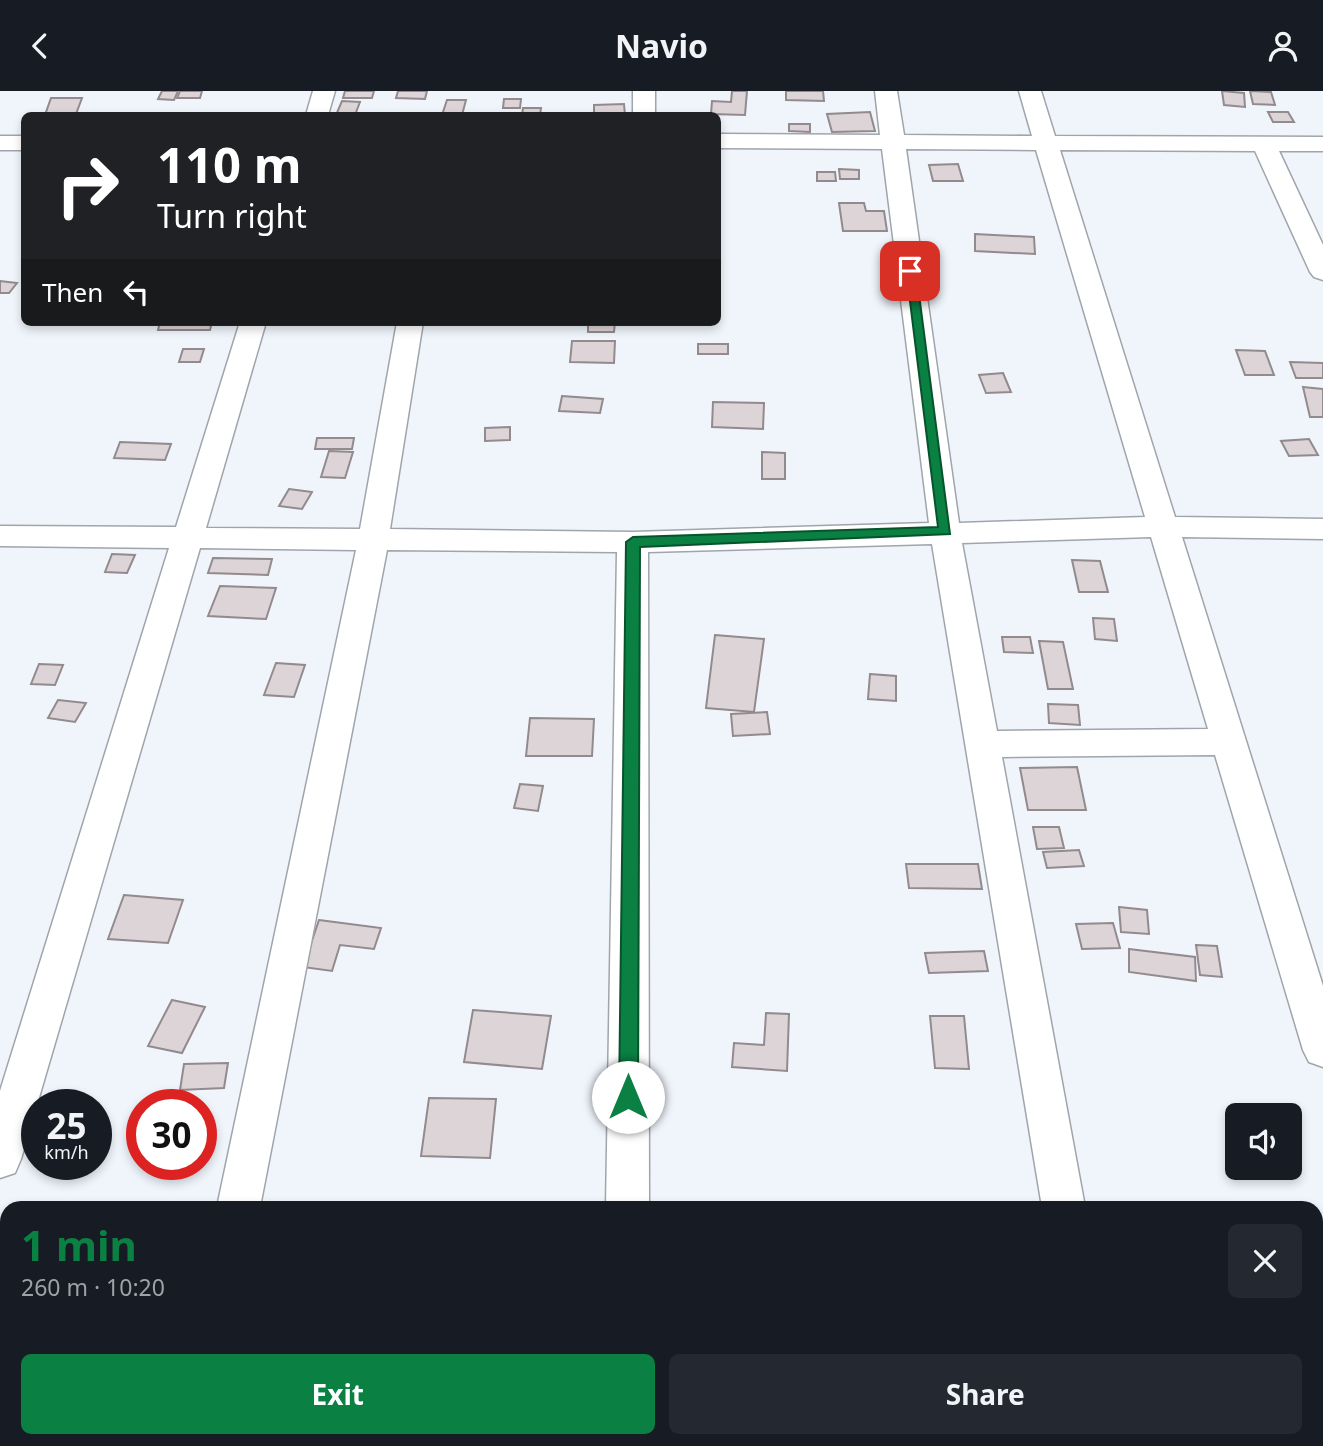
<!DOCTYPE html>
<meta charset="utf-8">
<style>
body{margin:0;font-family:"Noto Sans",sans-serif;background:#242831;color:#f1f3f6;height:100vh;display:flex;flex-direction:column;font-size:26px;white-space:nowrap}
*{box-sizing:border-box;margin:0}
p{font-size:23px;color:#9ea1a6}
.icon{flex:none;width:38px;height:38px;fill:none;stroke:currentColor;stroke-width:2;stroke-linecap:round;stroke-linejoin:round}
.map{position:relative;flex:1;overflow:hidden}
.side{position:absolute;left:0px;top:1110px;width:1323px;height:247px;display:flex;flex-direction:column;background:#171b24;border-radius:21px 21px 0 0;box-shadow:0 4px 10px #0003}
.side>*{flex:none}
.guide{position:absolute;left:21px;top:21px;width:700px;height:214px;border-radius:10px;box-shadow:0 4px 10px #0003;background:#202124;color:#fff;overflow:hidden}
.buttons{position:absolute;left:1225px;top:1012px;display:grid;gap:14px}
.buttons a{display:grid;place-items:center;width:77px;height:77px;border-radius:10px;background:#171b24;box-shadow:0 4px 10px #0003;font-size:35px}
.speed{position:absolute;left:21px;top:998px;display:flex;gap:14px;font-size:35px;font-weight:700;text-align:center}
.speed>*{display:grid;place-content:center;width:91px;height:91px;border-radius:50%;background:#171b24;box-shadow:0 4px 10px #0003;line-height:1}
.speed small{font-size:18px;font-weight:400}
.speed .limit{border:10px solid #d22;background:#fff;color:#111}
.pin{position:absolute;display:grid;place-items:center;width:60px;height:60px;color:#fff;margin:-30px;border-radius:14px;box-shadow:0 4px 10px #0006}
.me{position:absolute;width:77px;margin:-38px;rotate:0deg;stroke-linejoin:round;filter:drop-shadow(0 0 5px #0008)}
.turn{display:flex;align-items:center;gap:24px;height:147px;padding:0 21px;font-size:32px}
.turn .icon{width:91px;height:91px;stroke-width:2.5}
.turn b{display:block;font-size:49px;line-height:60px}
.then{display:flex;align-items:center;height:66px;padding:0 21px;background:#0003;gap:14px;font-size:26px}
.round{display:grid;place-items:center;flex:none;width:74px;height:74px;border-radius:10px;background:#242831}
.head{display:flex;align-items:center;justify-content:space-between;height:119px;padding:0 21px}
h1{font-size:42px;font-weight:700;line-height:52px;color:#0b8043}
.cta{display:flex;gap:14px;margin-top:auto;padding:14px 21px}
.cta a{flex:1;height:80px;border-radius:10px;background:#0b8043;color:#fff;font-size:28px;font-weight:700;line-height:80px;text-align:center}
.cta a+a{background:#242831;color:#f1f3f6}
header{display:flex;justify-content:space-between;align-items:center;height:91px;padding:0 21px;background:#171b24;font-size:32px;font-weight:700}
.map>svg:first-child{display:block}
</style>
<header><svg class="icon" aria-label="back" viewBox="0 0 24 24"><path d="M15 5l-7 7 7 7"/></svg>Navio<svg class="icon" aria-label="person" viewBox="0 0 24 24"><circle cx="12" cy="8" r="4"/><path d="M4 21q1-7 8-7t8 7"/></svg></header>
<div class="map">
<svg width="1323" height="1355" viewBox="0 0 1323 1355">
<rect width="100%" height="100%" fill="#f0f5fc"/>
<g fill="#ddd4d8" stroke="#928a8d" stroke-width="2">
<polygon points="162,0 178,0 174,9 158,8"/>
<polygon points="180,0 202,0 200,7 177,7"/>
<polygon points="345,0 374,0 372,7 343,7"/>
<polygon points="398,0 427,0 425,8 396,7"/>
<polygon points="732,0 747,0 745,24 711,23 712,10 731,11"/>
<polygon points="786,0 823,0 824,10 786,9"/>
<polygon points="1222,0 1244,2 1245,16 1224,14"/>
<polygon points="1250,0 1271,1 1275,14 1253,13"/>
<polygon points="51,7 82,7 76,23 45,24"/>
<polygon points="504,8 521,8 520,17 503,17"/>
<polygon points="447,9 466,9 462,24 442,24"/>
<polygon points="342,10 360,11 355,24 336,24"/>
<polygon points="624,13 625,24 594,24 594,14"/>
<polygon points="523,17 541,17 540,24 522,24"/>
<polygon points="870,21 875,40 832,41 827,23"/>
<polygon points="1268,21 1288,21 1294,31 1273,31"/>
<polygon points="789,33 810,33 810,41 789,40"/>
<polygon points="958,73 963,90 933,90 929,74"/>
<polygon points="839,78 859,79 859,88 840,88"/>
<polygon points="817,81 835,81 836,90 817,90"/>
<polygon points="839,112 864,112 866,120 884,120 887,140 843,140"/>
<polygon points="975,143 1034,146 1035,163 975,160"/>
<polygon points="0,190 17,192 9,202 0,202"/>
<polygon points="160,231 212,231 210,239 158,239"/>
<polygon points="588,231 615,231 614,241 588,241"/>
<polygon points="572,250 615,250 614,272 570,271"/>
<rect x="698" y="253" width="30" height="10"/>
<polygon points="183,258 204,258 200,271 179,271"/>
<polygon points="1236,259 1265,260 1274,284 1245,284"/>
<polygon points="1290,271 1323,272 1323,287 1296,287"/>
<polygon points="1003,282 1011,301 986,302 979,284"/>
<polygon points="1303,296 1323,298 1323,326 1310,326"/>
<polygon points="562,305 603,308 600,322 559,320"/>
<polygon points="713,311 764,312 763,338 712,336"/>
<polygon points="510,336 510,349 485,350 485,337"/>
<polygon points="317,347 354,347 352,358 315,358"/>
<polygon points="1309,348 1318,364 1289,365 1281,350"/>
<polygon points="120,351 171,353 165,369 114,367"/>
<polygon points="329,360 353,361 345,387 321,386"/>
<polygon points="762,361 785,362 785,388 762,388"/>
<polygon points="289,398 312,401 302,418 279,415"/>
<polygon points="112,463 135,464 127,482 105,481"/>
<polygon points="213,467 272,468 268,484 208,482"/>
<polygon points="1072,469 1100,470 1108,501 1079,501"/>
<polygon points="220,495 276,497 266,528 208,525"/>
<polygon points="1093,527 1114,528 1117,550 1095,548"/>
<polygon points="715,544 764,548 754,621 706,617"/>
<polygon points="1002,546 1030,546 1033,562 1004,561"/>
<polygon points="1039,550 1063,551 1073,598 1048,598"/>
<polygon points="276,572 305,574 294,606 264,604"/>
<polygon points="39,573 63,574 55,594 31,593"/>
<polygon points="870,583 896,585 896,610 868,608"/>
<polygon points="58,609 86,612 75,631 48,627"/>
<polygon points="1048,613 1078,614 1080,634 1049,632"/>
<polygon points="767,621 770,643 733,645 731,623"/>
<polygon points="530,627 594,628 592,665 526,665"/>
<polygon points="1077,676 1086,719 1028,719 1020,677"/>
<polygon points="520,693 543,695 538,720 514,717"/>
<polygon points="1033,736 1059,736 1064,757 1037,758"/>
<polygon points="1079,759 1084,775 1047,777 1043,761"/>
<polygon points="906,773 978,773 982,798 909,797"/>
<polygon points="124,804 183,809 168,852 108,848"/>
<polygon points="1119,816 1147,819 1149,843 1121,841"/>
<polygon points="319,829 381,837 374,858 340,854 332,880 303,876"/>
<polygon points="1113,832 1120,857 1082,858 1076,833"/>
<polygon points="1196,854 1217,855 1222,886 1200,884"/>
<polygon points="1129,858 1195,866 1196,890 1129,881"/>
<polygon points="984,860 988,880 929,882 925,862"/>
<polygon points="172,909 205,916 182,962 148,955"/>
<polygon points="473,919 551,925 542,978 464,971"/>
<polygon points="766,922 789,923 787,980 732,976 734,952 764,954"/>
<polygon points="930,925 964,925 969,978 935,977"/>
<polygon points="228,972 224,997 180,999 184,973"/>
<polygon points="429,1007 496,1008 490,1067 421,1065"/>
<polygon points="471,1349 512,1349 511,1355 470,1355"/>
<polygon points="522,1349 560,1349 560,1355 521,1355"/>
</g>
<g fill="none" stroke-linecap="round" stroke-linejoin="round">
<g stroke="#a0a5ab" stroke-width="3">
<g id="street">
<polygon points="313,0 335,0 328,24 306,24"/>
<rect x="633" y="0" width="22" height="24"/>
<path d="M875,0h22l7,44 128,1 -13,-45h22l14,45 268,1v14h-44l44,94v35l-9,-3 -4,-5 -55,-121 -195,-1 115,367 148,2v20l-141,-2 141,449v81l-14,-5 -6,-12 -88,-295 -213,2 83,450h-43l-110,-663 -284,8 1,655h-43l11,-655 -230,-2 -127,657h-43l139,-657 -156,-2 -179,611 -6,14 -15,5v-87l169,-543 -169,-2v-20l176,1 64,-205h26l-60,206 154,1 37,-207h26l-33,207 243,3 296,-9 -47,-374 -164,-1v-14l162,1zM906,58l130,1 109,367 -186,6zM1151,446l57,192 -211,2 -35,-188z"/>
<rect x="0" y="45" width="24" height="14"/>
<rect x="1316" y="1187" width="7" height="44"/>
<rect x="0" y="1189" width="7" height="44"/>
<polygon points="169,1349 217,1349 215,1355 167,1355"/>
<polygon points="834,1349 882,1349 883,1355 835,1355"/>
<polygon points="1080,1349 1128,1349 1130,1355 1082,1355"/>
</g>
</g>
<use href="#street" fill="#fff" fill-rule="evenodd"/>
</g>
<polygon fill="#0b8043" stroke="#07532c" stroke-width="2" points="906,178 916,180 950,443 640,456 638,1006 635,1011 628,1014 622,1011 619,1006 626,451 633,446 938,436"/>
</svg>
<div class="buttons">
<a><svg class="icon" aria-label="sound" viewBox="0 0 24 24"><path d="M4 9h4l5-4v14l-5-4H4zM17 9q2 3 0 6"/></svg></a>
</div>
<div class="speed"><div>25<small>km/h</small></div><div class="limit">30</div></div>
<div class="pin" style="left:910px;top:180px;background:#d93025"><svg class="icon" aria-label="arrive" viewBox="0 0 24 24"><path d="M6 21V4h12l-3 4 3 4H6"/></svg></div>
<svg class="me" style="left:628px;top:1006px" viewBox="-20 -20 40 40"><circle r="19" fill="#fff"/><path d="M0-13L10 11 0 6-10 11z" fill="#0b8043"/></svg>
<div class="guide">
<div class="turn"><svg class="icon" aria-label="right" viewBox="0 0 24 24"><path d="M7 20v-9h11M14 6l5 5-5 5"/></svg><div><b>110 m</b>Turn right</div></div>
<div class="then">Then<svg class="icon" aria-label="left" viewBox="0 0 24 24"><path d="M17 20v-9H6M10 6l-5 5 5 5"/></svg></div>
</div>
<section class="side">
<div class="head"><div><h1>1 min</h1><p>260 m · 10:20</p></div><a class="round"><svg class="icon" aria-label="close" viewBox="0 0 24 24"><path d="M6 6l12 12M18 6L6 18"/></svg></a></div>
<div class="cta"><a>Exit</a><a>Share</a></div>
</section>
</div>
